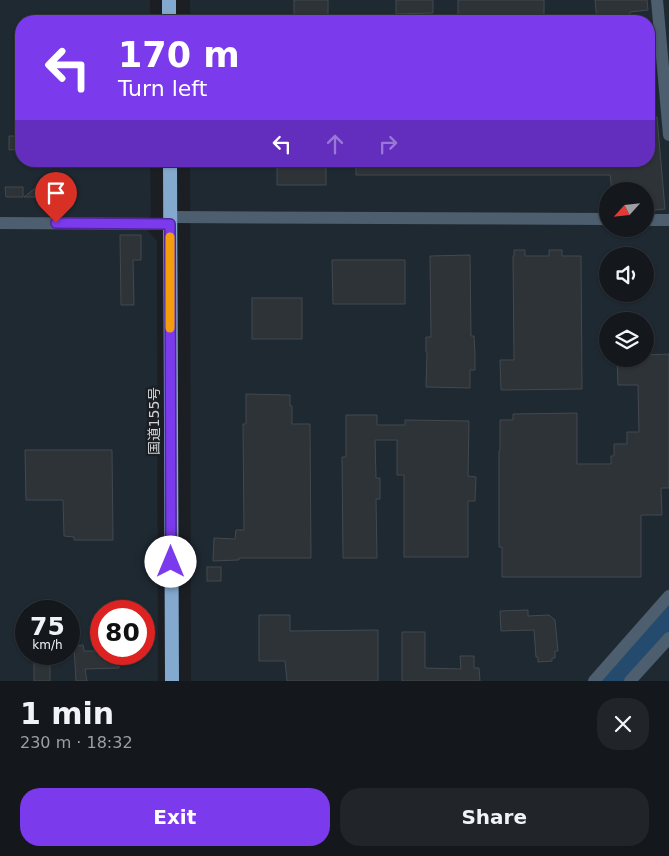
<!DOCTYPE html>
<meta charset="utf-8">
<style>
body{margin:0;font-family:"DejaVu Sans","Noto Sans JP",sans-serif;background:#212428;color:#f1f3f6;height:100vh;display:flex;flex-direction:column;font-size:19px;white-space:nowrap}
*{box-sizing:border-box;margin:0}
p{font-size:16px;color:#9d9fa3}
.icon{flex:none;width:28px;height:28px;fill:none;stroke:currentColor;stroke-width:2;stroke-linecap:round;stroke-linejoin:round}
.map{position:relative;height:681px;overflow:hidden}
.details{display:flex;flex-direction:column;background:#14171b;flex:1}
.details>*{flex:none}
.hud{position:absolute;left:15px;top:15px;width:640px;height:152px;border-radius:20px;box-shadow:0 1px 4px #0004,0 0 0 1px #33363a;background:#7c3aed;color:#fff;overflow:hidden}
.needle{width:32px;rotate:243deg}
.tools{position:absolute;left:599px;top:182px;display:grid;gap:10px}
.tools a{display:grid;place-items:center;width:55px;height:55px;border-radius:50%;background:#14171b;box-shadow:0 1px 4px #0004,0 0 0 1px #33363a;font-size:25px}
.speed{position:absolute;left:15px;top:600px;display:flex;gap:10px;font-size:25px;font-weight:700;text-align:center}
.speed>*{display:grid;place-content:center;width:65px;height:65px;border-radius:50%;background:#14171b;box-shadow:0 1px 4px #0004,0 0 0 1px #33363a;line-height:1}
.speed small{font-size:12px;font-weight:400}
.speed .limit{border:8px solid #d22;background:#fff;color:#111}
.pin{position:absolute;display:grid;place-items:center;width:42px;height:42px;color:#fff;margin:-51px -21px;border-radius:50% 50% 50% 0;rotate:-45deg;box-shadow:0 0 5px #0007}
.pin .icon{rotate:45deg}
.me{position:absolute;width:55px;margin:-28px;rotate:0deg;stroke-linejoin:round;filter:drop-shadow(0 0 4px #0008)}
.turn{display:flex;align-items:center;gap:18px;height:105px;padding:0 20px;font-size:22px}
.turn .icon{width:65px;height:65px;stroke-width:2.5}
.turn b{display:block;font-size:35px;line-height:42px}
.lanes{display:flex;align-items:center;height:48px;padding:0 20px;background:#0003;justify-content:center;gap:25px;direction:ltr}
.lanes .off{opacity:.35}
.round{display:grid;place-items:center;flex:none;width:52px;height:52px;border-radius:20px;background:#212428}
.headline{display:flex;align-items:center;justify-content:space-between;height:85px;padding:0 20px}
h1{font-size:30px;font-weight:700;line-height:38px}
.button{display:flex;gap:10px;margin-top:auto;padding:10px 20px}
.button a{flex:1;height:58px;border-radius:20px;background:#7c3aed;color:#fff;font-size:20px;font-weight:700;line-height:58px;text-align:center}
.button a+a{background:#212428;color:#f1f3f6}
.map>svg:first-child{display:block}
</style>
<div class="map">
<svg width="669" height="681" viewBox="0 0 669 681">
<rect width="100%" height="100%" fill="#1b1f24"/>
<g fill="#1f2932" fill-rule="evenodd">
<path d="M0,0h150v21h-129v140h129l1,53 -4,16 10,11 1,440h-158zM26,611h43v43h-43zM101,611h43v43h-43z"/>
<path d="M190,0h479v681h-478l-1,-520h459v-140h-459zM608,191h37v38h-37zM608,256h37v38h-37zM608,321h37v38h-37z"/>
</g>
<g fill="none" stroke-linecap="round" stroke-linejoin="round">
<polyline stroke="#244b6d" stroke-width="25" points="610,681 669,614"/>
</g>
<g fill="#2e3338" stroke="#43494e">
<rect x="294" y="0" width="34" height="21"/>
<polygon points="396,0 433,0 433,13 396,14"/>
<rect x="458" y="0" width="86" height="21"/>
<polygon points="595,0 647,0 648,10 630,12 630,21 597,21"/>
<polygon points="649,117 657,117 665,209 645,211 645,191 612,191 610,175 356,175 356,161 649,161"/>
<polygon points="9,136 21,136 21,149 9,150"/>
<rect x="277" y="161" width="49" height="24"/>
<polygon points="43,182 69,182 69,196 67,196 67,200 47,200 45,197 24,197"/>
<polygon points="5,187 23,187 23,197 6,197"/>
<polygon points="120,235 141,235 141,260 133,260 134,305 121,305"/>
<polygon points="514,250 525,250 525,256 549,256 549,250 562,250 562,256 581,256 582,389 501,390 500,360 514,360 513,256 514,256"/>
<polygon points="470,255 471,336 474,336 475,353 475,370 470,370 470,388 426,387 427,352 426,352 426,337 431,337 430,256"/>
<polygon points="332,260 405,260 405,304 333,304"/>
<rect x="252" y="298" width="50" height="41"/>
<polygon points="669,354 669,488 661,488 662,515 641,515 641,577 502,577 502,547 499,547 499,451 500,451 500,420 513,420 513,414 577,413 577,464 611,464 611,456 614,456 614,444 627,444 627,432 639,432 638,385 618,385 617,359 645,359 645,355"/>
<polygon points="246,394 290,395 290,406 292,406 292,424 310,424 311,558 239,558 239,560 213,561 214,538 235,539 236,530 244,530 243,424 246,424"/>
<polygon points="346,415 377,415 377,425 405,425 405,420 469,421 468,476 476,477 475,501 468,501 468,557 404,557 404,475 397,475 397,440 375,440 376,478 380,478 380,499 376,499 377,558 343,558 342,457 346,457"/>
<polygon points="25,450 112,450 113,540 74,540 74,537 64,536 63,500 26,500"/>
<rect x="207" y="567" width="14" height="14"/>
<polygon points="528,610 528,616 549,615 555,620 558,651 555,651 555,658 552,658 552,661 538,662 538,657 536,657 534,630 501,631 500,611"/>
<polygon points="259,615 290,615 290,631 378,630 378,681 287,681 285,661 259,661"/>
<polygon points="402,632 425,632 425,668 461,669 460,656 474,656 474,668 479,668 480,681 402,681"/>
<polygon points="83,645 84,651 101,651 101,654 119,654 119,668 85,669 87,681 76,681 74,646"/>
<rect x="34" y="654" width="16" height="27"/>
</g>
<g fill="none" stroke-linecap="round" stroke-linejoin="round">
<g stroke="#4d5e6e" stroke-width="12">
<polyline points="170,217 608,219"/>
<polyline points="645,220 669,220"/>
<polyline points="0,223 170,224"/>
<polyline points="594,681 669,596"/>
<polyline points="630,681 669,638"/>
</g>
<polyline stroke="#4d5e6e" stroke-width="12" points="657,0 669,135"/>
<g stroke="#83aace" stroke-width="14">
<polyline points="169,0 169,21"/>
<polyline points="170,161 172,681"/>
</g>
</g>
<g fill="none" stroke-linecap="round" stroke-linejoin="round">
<g stroke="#51269a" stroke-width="12">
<polyline id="route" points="56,223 170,224 171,562"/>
</g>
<use href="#route" stroke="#7c3aed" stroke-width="9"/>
<polyline stroke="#f59e0b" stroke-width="9" points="170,237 170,328"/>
</g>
<g text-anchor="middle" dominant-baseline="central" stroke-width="5" stroke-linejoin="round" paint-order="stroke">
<g font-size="14" fill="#cfd2d5" stroke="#1b1f24">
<text transform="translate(154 421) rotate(-90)">国道155号</text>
</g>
</g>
</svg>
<div class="tools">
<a><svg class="needle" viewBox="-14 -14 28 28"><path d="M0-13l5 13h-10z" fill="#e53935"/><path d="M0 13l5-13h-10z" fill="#9d9fa3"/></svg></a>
<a><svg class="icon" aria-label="sound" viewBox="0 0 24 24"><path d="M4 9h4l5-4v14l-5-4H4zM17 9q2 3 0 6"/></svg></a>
<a><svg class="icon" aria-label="layers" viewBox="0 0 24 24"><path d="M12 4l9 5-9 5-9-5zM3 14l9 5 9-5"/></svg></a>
</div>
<div class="speed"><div>75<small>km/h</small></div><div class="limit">80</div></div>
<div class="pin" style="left:56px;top:223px;background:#d93025"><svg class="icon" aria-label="arrive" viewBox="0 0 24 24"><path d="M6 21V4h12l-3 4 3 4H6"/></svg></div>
<svg class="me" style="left:171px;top:562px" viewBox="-20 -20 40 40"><circle r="19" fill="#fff"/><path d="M0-13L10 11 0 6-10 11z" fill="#7c3aed"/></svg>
<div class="hud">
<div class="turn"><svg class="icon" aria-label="left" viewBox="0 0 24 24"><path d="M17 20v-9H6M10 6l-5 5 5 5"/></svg><div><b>170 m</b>Turn left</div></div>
<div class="lanes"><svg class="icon" aria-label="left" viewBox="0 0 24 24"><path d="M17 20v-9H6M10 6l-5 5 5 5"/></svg><svg class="icon off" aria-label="ahead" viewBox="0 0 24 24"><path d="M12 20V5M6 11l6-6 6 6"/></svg><svg class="icon off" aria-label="right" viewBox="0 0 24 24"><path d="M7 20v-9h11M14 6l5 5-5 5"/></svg></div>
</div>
</div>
<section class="details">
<div class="headline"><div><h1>1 min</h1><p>230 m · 18:32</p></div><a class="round"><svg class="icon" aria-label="close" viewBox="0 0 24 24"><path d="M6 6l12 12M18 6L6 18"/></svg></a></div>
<div class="button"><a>Exit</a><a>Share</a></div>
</section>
